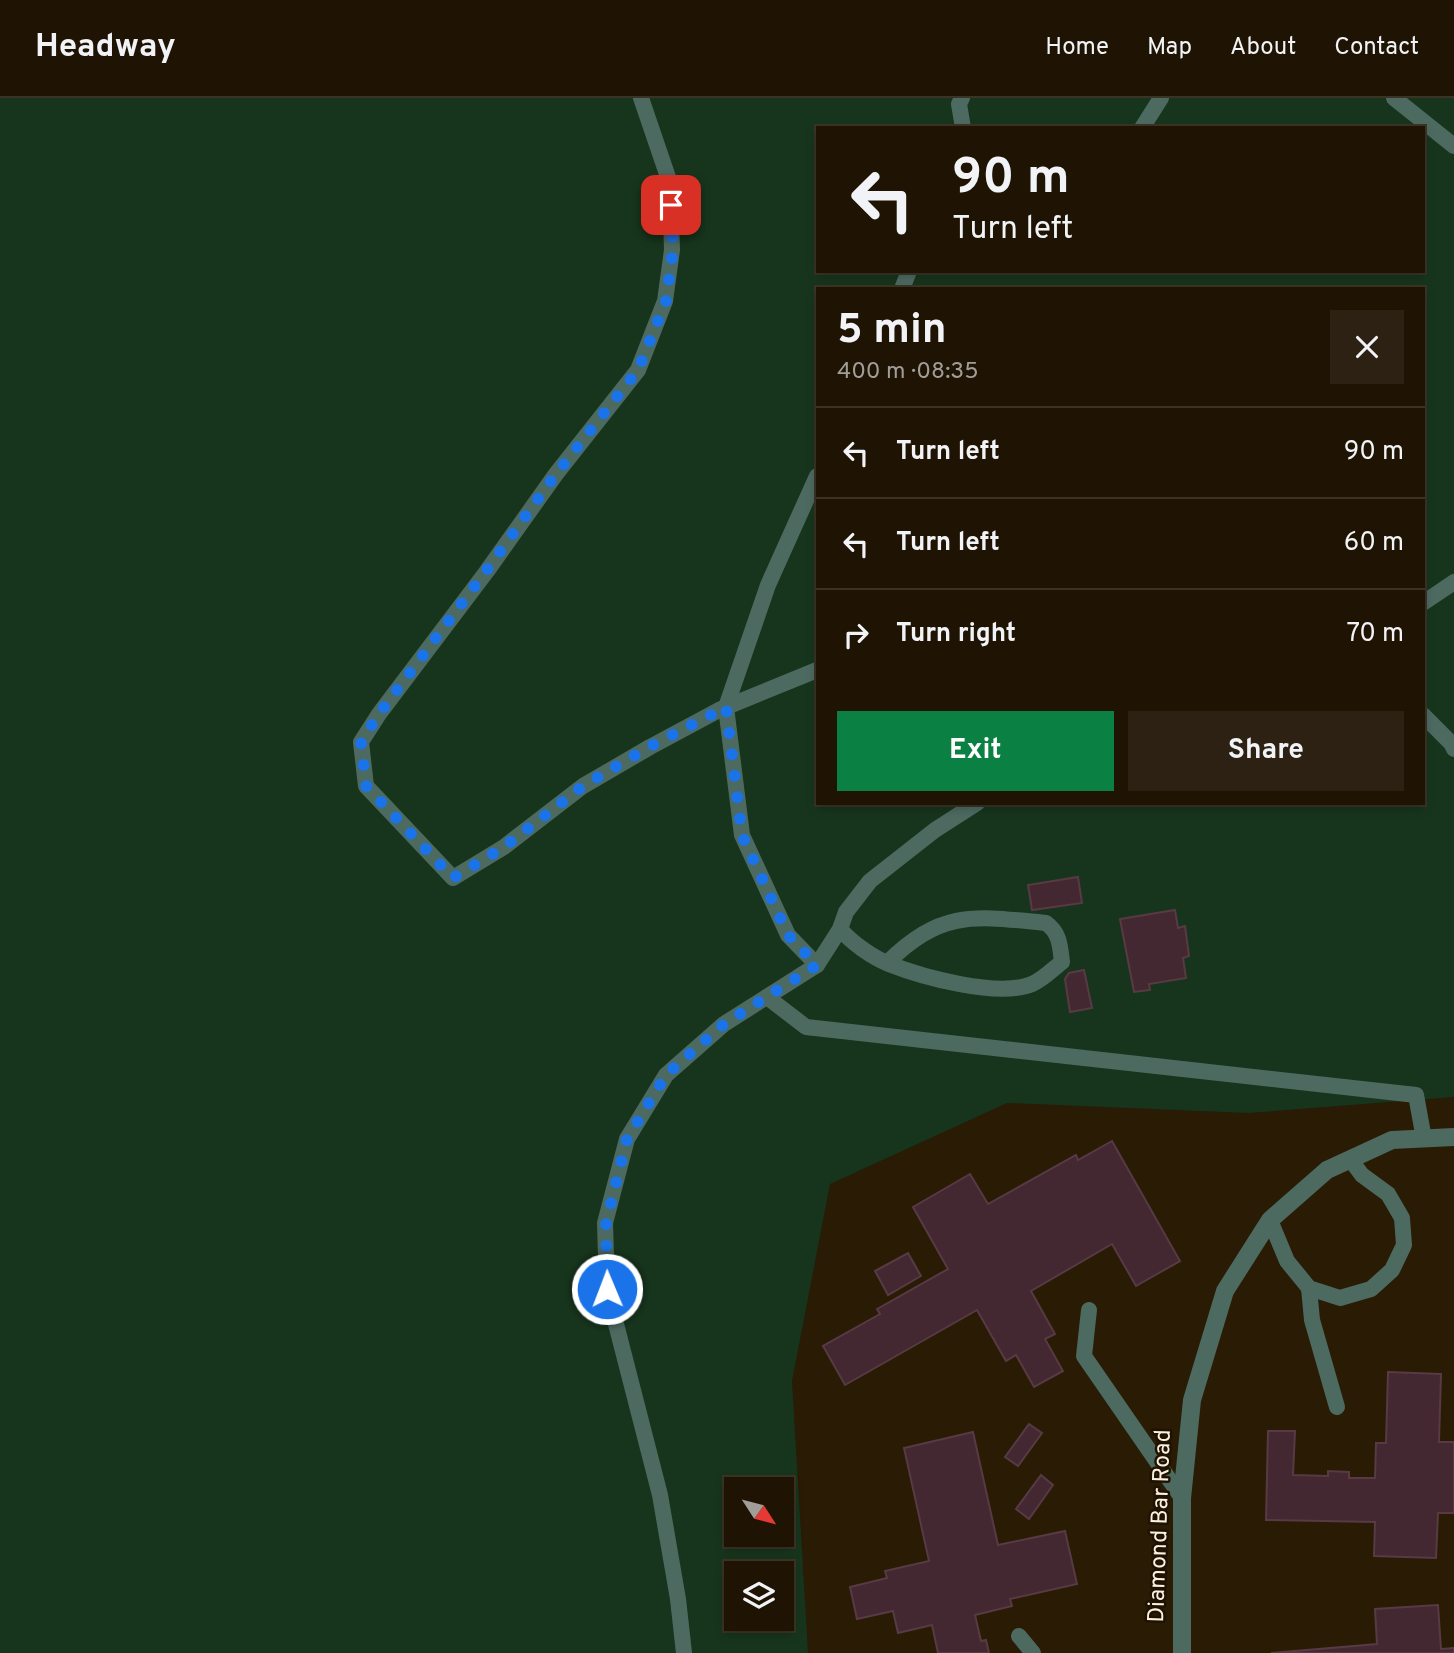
<!DOCTYPE html>
<meta charset="utf-8">
<style>
body{margin:0;font-family:Overpass,sans-serif;background:#2c2112;color:#f1f3f6;height:100vh;display:flex;flex-direction:column;font-size:26px;white-space:nowrap}
*{box-sizing:border-box;margin:0}
p{font-size:23px;color:#a19e9a}
.icon{flex:none;width:38px;height:38px;fill:none;stroke:currentColor;stroke-width:2;stroke-linecap:round;stroke-linejoin:round}
.map{position:relative;flex:1;overflow:hidden}
.side{position:absolute;left:816px;top:189px;width:609px;height:518px;display:flex;flex-direction:column;background:#1f1403;border-radius:0px;box-shadow:0 4px 10px #0003,0 0 0 2px #3c3325}
.side>*{flex:none}
.hud{position:absolute;left:816px;top:28px;width:609px;height:147px;border-radius:0px;box-shadow:0 4px 10px #0003,0 0 0 2px #3c3325;background:#1f1403;color:#f1f3f6;overflow:hidden}
.needle{width:46px;rotate:126deg}
.buttons{position:absolute;left:724px;top:1379px;display:grid;gap:14px}
.buttons a{display:grid;place-items:center;width:70px;height:70px;border-radius:0px;background:#1f1403;box-shadow:0 4px 10px #0003,0 0 0 2px #3c3325;font-size:35px}
.pin{position:absolute;display:grid;place-items:center;width:60px;height:60px;color:#fff;margin:-30px;border-radius:14px;box-shadow:0 4px 10px #0006}
.me{position:absolute;width:77px;margin:-38px;rotate:359deg;stroke-linejoin:round;filter:drop-shadow(0 0 5px #0008)}
.turn{display:flex;align-items:center;gap:24px;height:147px;padding:0 21px;font-size:32px}
.turn .icon{width:91px;height:91px;stroke-width:2.5}
.turn b{display:block;font-size:49px;line-height:60px}
.round{display:grid;place-items:center;flex:none;width:74px;height:74px;border-radius:0px;background:#2c2112}
.headline{display:flex;align-items:center;justify-content:space-between;height:119px;padding:0 21px}
h1{font-size:42px;font-weight:700;line-height:52px}
.cta{display:flex;gap:14px;margin-top:auto;padding:14px 21px}
.cta a{flex:1;height:80px;border-radius:0px;background:#0b8043;color:#fff;font-size:28px;font-weight:700;line-height:80px;text-align:center}
.cta a+a{background:#2c2112;color:#f1f3f6}
ul{padding:0;list-style:none}
li{display:flex;align-items:center;gap:21px;height:91px;padding:0 21px;border-top:2px solid #3c3325}
li div{flex:1}
li b{display:block;font-size:26px}
li em{font-style:normal}
header{display:flex;align-items:center;gap:42px;box-sizing:border-box;height:98px;padding:0 35px;background:#1f1403;border-bottom:2px solid #3c3325}
header strong{font-size:33px}
nav{display:flex;gap:38px;margin-inline-start:auto;font-size:24px}
.map>svg:first-child{display:block}
</style>
<header>
<strong>Headway</strong>
<nav><a>Home</a><a>Map</a><a>About</a><a>Contact</a></nav>
</header>
<div class="map">
<svg width="1454" height="1555" viewBox="0 0 1454 1555">
<rect width="100%" height="100%" fill="#291b04"/>
<path fill="#17351d" fill-rule="evenodd" d="M0,0h1454v999l-206,16 -241,-10 -177,81 -38,197 16,272h-808zM817,30h606v143h-606zM817,191h606v514h-606zM737,1391h45v46h-45zM737,1475h45v46h-45z"/>
<g fill="#432831" stroke="#573a44" stroke-width="2">
<polygon points="1078,779 1082,805 1032,812 1028,787"/>
<polygon points="1175,812 1178,830 1185,828 1189,858 1183,860 1186,880 1149,886 1150,892 1134,894 1120,821"/>
<polygon points="1084,872 1092,910 1070,914 1065,881 1069,875"/>
<polygon points="1112,1043 1180,1163 1136,1188 1112,1146 1031,1193 1055,1236 1045,1241 1063,1273 1034,1289 1016,1257 1006,1263 977,1212 845,1287 823,1248 880,1216 877,1211 948,1171 913,1109 970,1076 988,1106 1076,1057 1078,1062"/>
<polygon points="908,1155 921,1178 888,1197 875,1173"/>
<polygon points="1388,1274 1441,1276 1439,1344 1454,1344 1454,1415 1438,1415 1436,1460 1374,1458 1375,1424 1266,1422 1268,1333 1295,1333 1293,1377 1328,1378 1328,1373 1349,1374 1349,1380 1375,1380 1376,1345 1386,1345"/>
<polygon points="1029,1326 1042,1335 1018,1368 1005,1359"/>
<polygon points="973,1334 998,1447 1065,1433 1077,1486 1010,1501 1012,1508 975,1517 981,1543 986,1542 989,1555 938,1555 932,1527 898,1535 893,1513 857,1521 850,1489 887,1480 885,1473 929,1463 904,1350"/>
<polygon points="1041,1377 1053,1387 1029,1421 1016,1411"/>
<polygon points="1438,1507 1441,1551 1454,1550 1454,1555 1271,1555 1377,1546 1375,1511"/>
</g>
<g fill="none" stroke-linecap="round" stroke-linejoin="round">
<g stroke="#4d6a61" stroke-width="16">
<polyline points="641,0 670,85 672,152 665,203 638,272 556,376 487,473 379,616 361,644 366,688 453,780 504,749 583,688 650,649 719,612 817,572"/>
<polyline points="962,0 959,6 963,30"/>
<polyline points="1394,0 1454,48"/>
<polyline points="1142,30 1161,0"/>
<polyline points="902,191 909,173"/>
<polyline points="1423,505 1454,484"/>
<polyline points="1423,617 1451,645 1454,651"/>
<path d="M840,831c12,14 32,28 49,35 33,13 109,34 143,20 10,-4 21,-15 30,-22 -2,-16 -2,-29 -16,-39 -71,-7 -104,-14 -159,40"/>
<polyline points="817,867 788,837 742,737 726,609 768,487 817,378"/>
<polyline points="767,899 806,929 1416,997 1424,1041"/>
<polyline points="1270,1122 1287,1163 1309,1190 1340,1200 1371,1191 1392,1172 1404,1147 1402,1120 1388,1096 1362,1077 1350,1061"/>
<polyline points="1309,1190 1312,1222 1337,1309"/>
<polyline points="1089,1212 1084,1258 1182,1400"/>
<polyline points="1019,1538 1033,1555"/>
<polyline points="684,1555 678,1501 660,1397 607,1191 605,1125 627,1041 666,977 724,926 817,867 840,831 846,814 870,783 935,732 977,705"/>
</g>
<polyline stroke="#4d6a61" stroke-width="18" points="1182,1555 1182,1400 1192,1302 1225,1193 1270,1122 1327,1072 1392,1042 1454,1039"/>
</g>
<g fill="none" stroke-linecap="round" stroke-linejoin="round">
<polyline stroke="#1a73e8" stroke-width="12" stroke-dasharray="0 21.6" points="607,1191 606,1125 627,1041 666,977 724,926 817,867 788,837 742,737 726,609 649,649 583,688 504,749 453,780 366,688 361,644 379,616 486,473 556,376 638,272 666,203 673,152 671,107"/>
</g>
<g text-anchor="middle" dominant-baseline="central" stroke-width="5" stroke-linejoin="round" paint-order="stroke">
<g font-size="23" fill="#faf1e3" stroke="#1f1200">
<text transform="translate(1161 1428) rotate(-88)">Diamond Bar Road</text>
</g>
</g>
</svg>
<div class="buttons">
<a><svg class="needle" viewBox="-14 -14 28 28"><path d="M0-13l5 13h-10z" fill="#e53935"/><path d="M0 13l5-13h-10z" fill="#a19e9a"/></svg></a>
<a><svg class="icon" aria-label="layers" viewBox="0 0 24 24"><path d="M12 4l9 5-9 5-9-5zM3 14l9 5 9-5"/></svg></a>
</div>
<div class="pin" style="left:671px;top:107px;background:#d93025"><svg class="icon" aria-label="arrive" viewBox="0 0 24 24"><path d="M6 21V4h12l-3 4 3 4H6"/></svg></div>
<svg class="me" style="left:607px;top:1191px" viewBox="-20 -20 40 40"><circle r="17" fill="#1a73e8" stroke="#fff" stroke-width="3"/><path d="M0-11L8 9 0 5-8 9z" fill="#fff"/></svg>
<div class="hud">
<div class="turn"><svg class="icon" aria-label="left" viewBox="0 0 24 24"><path d="M17 20v-9H6M10 6l-5 5 5 5"/></svg><div><b>90 m</b>Turn left</div></div>
</div>
<section class="side">
<div class="headline"><div><h1>5 min</h1><p>400 m · 08:35</p></div><a class="round"><svg class="icon" aria-label="close" viewBox="0 0 24 24"><path d="M6 6l12 12M18 6L6 18"/></svg></a></div>
<ul>
<li><svg class="icon" aria-label="left" viewBox="0 0 24 24"><path d="M17 20v-9H6M10 6l-5 5 5 5"/></svg><div><b>Turn left</b></div><em>90 m</em></li>
<li><svg class="icon" aria-label="left" viewBox="0 0 24 24"><path d="M17 20v-9H6M10 6l-5 5 5 5"/></svg><div><b>Turn left</b></div><em>60 m</em></li>
<li><svg class="icon" aria-label="right" viewBox="0 0 24 24"><path d="M7 20v-9h11M14 6l5 5-5 5"/></svg><div><b>Turn right</b></div><em>70 m</em></li>
</ul>
<div class="cta"><a>Exit</a><a>Share</a></div>
</section>
</div>
